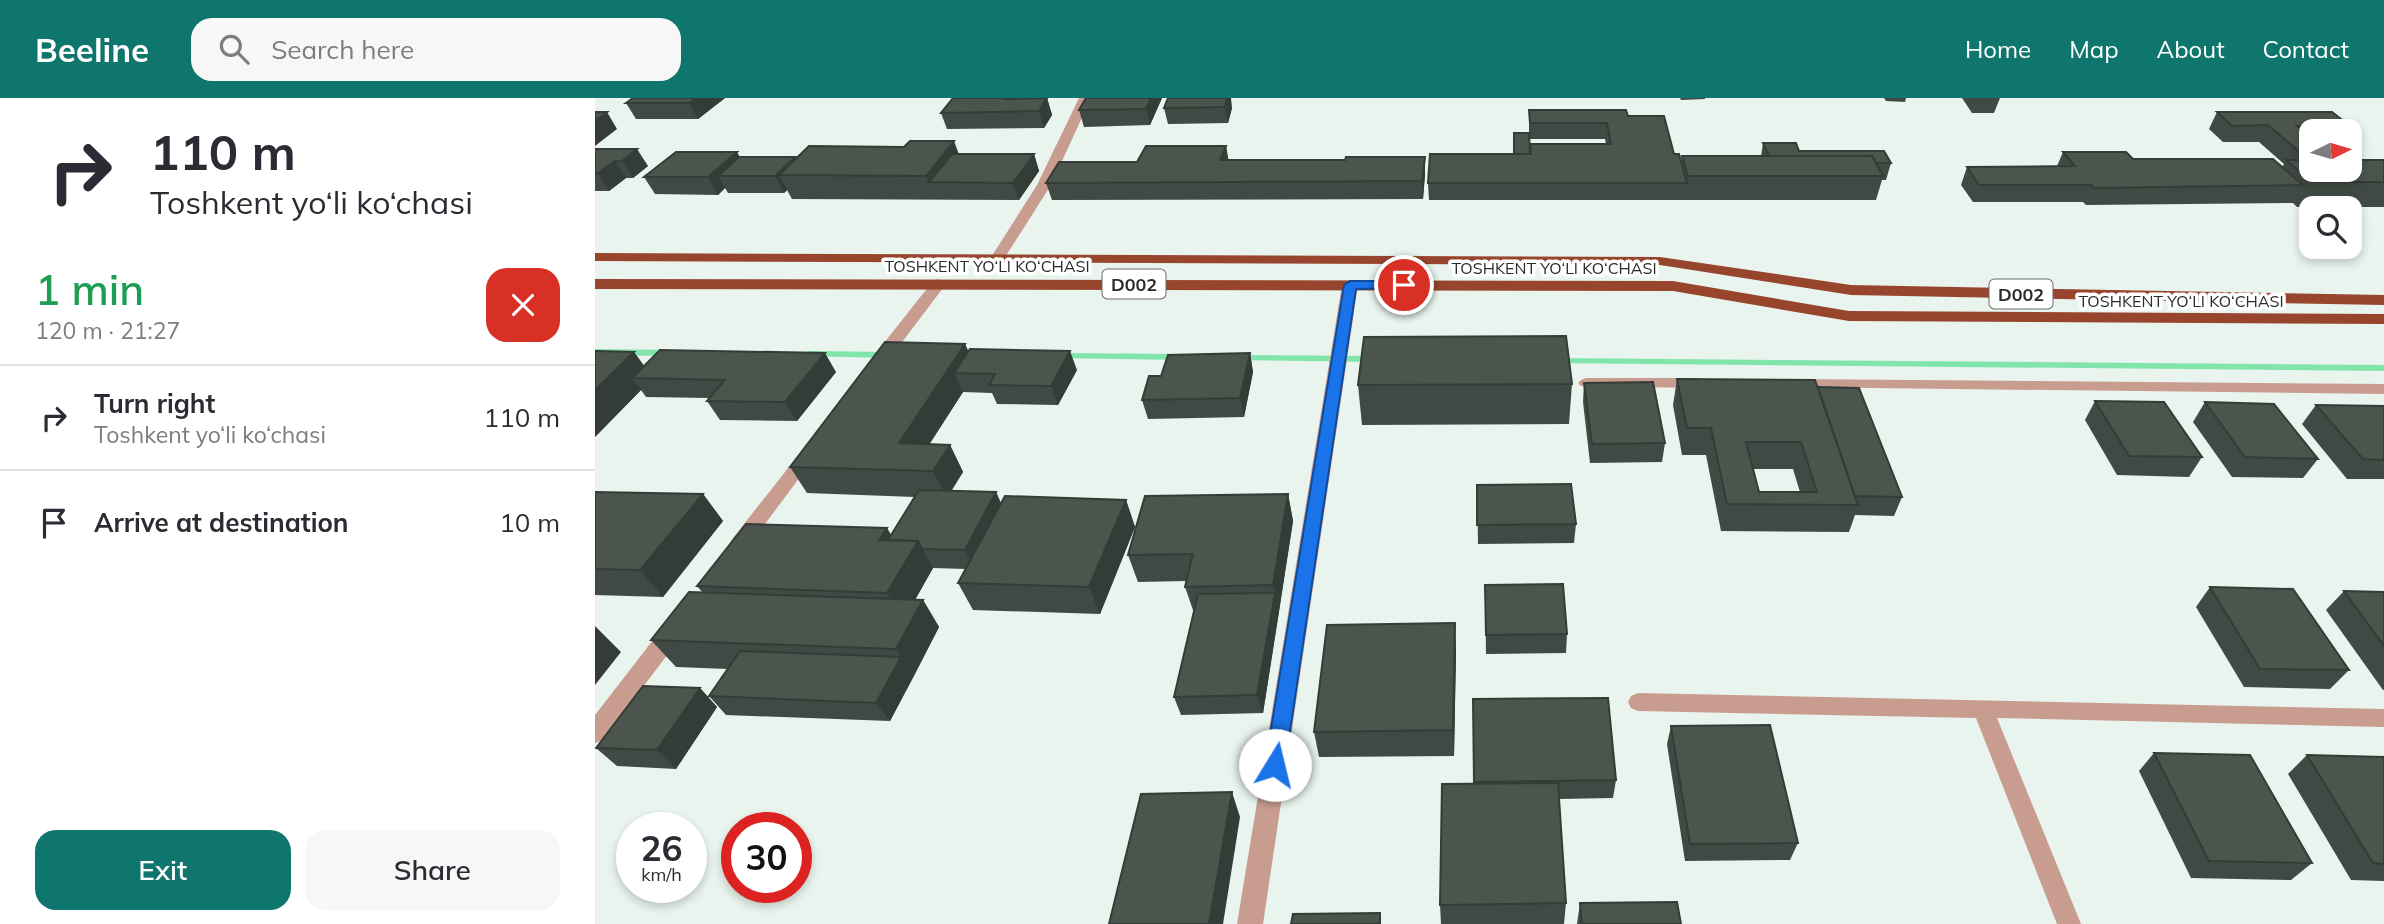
<!DOCTYPE html>
<meta charset="utf-8">
<style>
body{margin:0;font-family:Mulish,sans-serif;background:#f7f7f7;color:#2b2b33;height:100vh;display:flex;flex-direction:column;font-size:26px;white-space:nowrap}
*{box-sizing:border-box;margin:0}
p{font-size:23px;color:#7c7c81}
.icon{flex:none;width:38px;height:38px;fill:none;stroke:currentColor;stroke-width:2;stroke-linecap:round;stroke-linejoin:round}
.map{position:relative;flex:1;overflow:hidden}
.panel{display:flex;flex-direction:column;background:#fff;width:595px}
.panel>*{flex:none}
.top-card{background:#fff;color:#2b2b33;overflow:hidden}
.needle{width:46px;rotate:85deg}
.fabs{position:absolute;left:1704px;top:21px;display:grid;gap:14px}
.fabs a{display:grid;place-items:center;width:63px;height:63px;border-radius:14px;background:#fff;box-shadow:0 4px 10px #0003;font-size:35px}
.speed{position:absolute;left:21px;top:714px;display:flex;gap:14px;font-size:35px;font-weight:700;text-align:center}
.speed>*{display:grid;place-content:center;width:91px;height:91px;border-radius:50%;background:#fff;box-shadow:0 4px 10px #0003;line-height:1}
.speed small{font-size:18px;font-weight:400}
.speed .limit{border:10px solid #d22;background:#fff;color:#111}
.pin{position:absolute;display:grid;place-items:center;width:60px;height:60px;color:#fff;margin:-30px;border:4px solid #fff;border-radius:50%;box-shadow:0 2px 7px #0007}
.me{position:absolute;width:77px;margin:-38px;rotate:9deg;stroke-linejoin:round;filter:drop-shadow(0 0 5px #0008)}
.turn{display:flex;align-items:center;gap:24px;height:147px;padding:0 35px;font-size:32px}
.turn .icon{width:91px;height:91px;stroke-width:2.5}
.turn b{display:block;font-size:49px;line-height:60px}
.round{display:grid;place-items:center;flex:none;width:74px;height:74px;border-radius:21px;background:#f7f7f7}
.headline{display:flex;align-items:center;justify-content:space-between;height:119px;padding:0 35px}
h1{font-size:42px;font-weight:600;line-height:52px;color:#1e9e55}
.primary-button{display:flex;gap:14px;margin-top:auto;padding:14px 35px}
.primary-button a{flex:1;height:80px;border-radius:21px;background:#0f766e;color:#fff;font-size:28px;font-weight:600;line-height:80px;text-align:center}
.primary-button a+a{background:#f7f7f7;color:#2b2b33}
ul{padding:0;list-style:none}
li{display:flex;align-items:center;gap:21px;height:105px;padding:0 35px;border-top:2px solid #e1e1e2}
li div{flex:1}
li b{display:block;font-size:26px}
li em{font-style:normal}
header{display:flex;align-items:center;gap:42px;box-sizing:border-box;height:98px;padding:0 35px;background:#0f766e;color:#fff}
header strong{font-size:33px}
nav{display:flex;gap:38px;margin-inline-start:auto;font-size:24px}
.search{width:490px;height:63px;background:#f7f7f7;display:flex;align-items:center;gap:18px;box-sizing:border-box;padding:0 24px;border-radius:21px;color:#7c7c81;font-size:26px}
main{display:flex;flex:1;min-height:0}
.map>svg:first-child{display:block}
</style>
<header>
<strong>Beeline</strong>
<div class="search"><svg class="icon" aria-label="search" viewBox="0 0 24 24"><circle cx="10" cy="10" r="6"/><path d="M15 15l6 6"/></svg>Search here</div>
<nav><a>Home</a><a>Map</a><a>About</a><a>Contact</a></nav>
</header>
<main>
<section class="panel">
<div class="top-card">
<div class="turn"><svg class="icon" aria-label="right" viewBox="0 0 24 24"><path d="M7 20v-9h11M14 6l5 5-5 5"/></svg><div><b>110 m</b>Toshkent yo‘li ko‘chasi</div></div>
</div>
<div class="headline"><div><h1>1 min</h1><p>120 m · 21:27</p></div><a class="round" style="background:#d93025;color:#fff"><svg class="icon" aria-label="close" viewBox="0 0 24 24"><path d="M6 6l12 12M18 6L6 18"/></svg></a></div>
<ul>
<li><svg class="icon" aria-label="right" viewBox="0 0 24 24"><path d="M7 20v-9h11M14 6l5 5-5 5"/></svg><div><b>Turn right</b><p>Toshkent yo‘li ko‘chasi</p></div><em>110 m</em></li>
<li><svg class="icon" aria-label="arrive" viewBox="0 0 24 24"><path d="M6 21V4h12l-3 4 3 4H6"/></svg><div><b>Arrive at destination</b></div><em>10 m</em></li>
</ul>
<div class="primary-button"><a>Exit</a><a>Share</a></div>
</section>
<div class="map">
<svg width="1789" height="826" viewBox="0 0 1789 826">
<rect width="100%" height="100%" fill="#e8f4ed"/>
<g fill="none" stroke-linecap="round" stroke-linejoin="round">
<g fill="#80e4ab" fill-rule="evenodd">
<polygon points="0,251 77,252 82,255 77,258 0,257"/>
<polygon points="214,253 294,254 299,257 294,260 210,258 209,256"/>
<polygon points="463,255 588,256 593,259 588,262 459,260 459,256"/>
<polygon points="641,257 781,258 786,261 781,264 637,262 636,260"/>
<polygon points="960,260 1789,267 1789,273 956,265 955,263 956,261"/>
</g>
<g fill="#c99c90" fill-rule="evenodd">
<polygon points="991,280 1103,280 1111,285 1103,290 986,288 983,285 986,282"/>
<polygon points="1198,281 1789,286 1789,296 1193,289 1190,286 1193,283"/>
<polygon points="1043,595 1789,611 1789,629 1402,620 1486,826 1462,826 1381,620 1043,613 1036,610 1033,604 1036,598"/>
</g>
<g fill="#c99c90" fill-rule="evenodd">
<polygon points="484,0 496,0 456,87 407,164 397,164 395,161 442,87"/>
<polygon points="343,181 351,186 289,268 277,268 275,264 277,260 338,183"/>
<polygon points="755,182 763,187 668,826 642,826 747,187"/>
<polygon points="214,349 220,351 223,355 220,359 152,450 145,452 138,450 135,445 138,440 208,351"/>
<polygon points="80,522 88,524 91,530 88,536 8,642 0,645 0,617 72,524"/>
</g>
<g fill="#98452e" fill-rule="evenodd">
<polygon points="0,155 1065,159 1256,187 1789,197 1789,207 1256,197 1065,167 0,163"/>
<polygon points="0,181 1078,183 1254,213 1789,216 1789,226 1254,223 1078,193 0,191"/>
</g>
</g>
<g fill="#404943" fill-rule="evenodd">
<polygon points="38,0 130,0 103,21 41,21 31,5"/>
<polygon points="452,0 457,17 449,30 352,31 346,15 427,1"/>
<polygon points="491,0 567,0 555,27 489,29 484,12"/>
<polygon points="573,0 637,10 633,25 573,26 569,10"/>
<polygon points="1085,0 1110,0 1110,1 1086,2"/>
<polygon points="1289,0 1311,0 1310,4 1291,3"/>
<polygon points="1367,0 1405,0 1399,15 1377,15"/>
<path d="M934,12l99,6 46,38 7,8 1,-6h79l2,-13 36,8 92,12 -5,17h-4l-6,20h-447l-1,-17 86,-29 15,-21zM934,41h76l1,5 -76,6z"/>
<polygon points="1622,14 1755,28 1751,33 1717,33 1717,72 1789,62 1789,109 1702,109 1698,105 1491,107 1488,104 1378,104 1366,87 1372,69 1462,68 1468,54 1538,61 1687,69 1689,66 1664,44 1628,44 1614,31"/>
<polygon points="631,48 633,62 830,76 828,101 457,102 451,85 542,64"/>
<polygon points="0,51 53,68 38,80 31,80 14,93 0,93"/>
<polygon points="364,56 439,56 444,73 424,102 197,101 192,92 189,95 133,95 130,90 123,97 60,96 49,79 145,59 200,59 200,61"/>
<polygon points="370,246 373,253 482,272 463,307 402,306 397,295 368,294 334,346 355,347 368,374 356,393 401,394 406,406 531,402 540,429 505,516 378,512 363,485 371,471 338,470 320,502 328,502 344,529 295,623 131,617 114,598 133,571 81,569 56,542 108,495 102,488 292,430 296,438 320,399 212,395 195,369"/>
<polygon points="39,254 49,268 241,274 202,323 125,322 112,303 114,300 51,299 46,292 0,339"/>
<polygon points="655,255 658,274 649,319 553,321 547,302 566,278"/>
<path d="M1082,281l141,8 84,110 -8,19 -39,-1 -6,17 -128,-1 -15,-76h-24l-9,-50zM1158,371h40l7,23h-41z"/>
<polygon points="989,285 1070,345 1067,364 995,365 988,304"/>
<polygon points="977,286 974,326 767,327 763,287"/>
<polygon points="1500,303 1607,359 1594,379 1522,377 1490,322"/>
<polygon points="1610,304 1723,361 1708,380 1637,379 1598,324"/>
<polygon points="1721,307 1789,308 1789,381 1752,381 1707,326"/>
<polygon points="882,387 981,426 979,445 883,446"/>
<polygon points="0,394 108,396 128,423 68,499 0,497"/>
<polygon points="693,396 698,423 668,615 586,617 579,599 599,515 590,489 591,483 543,484 533,457"/>
<polygon points="890,487 972,536 971,555 891,556"/>
<polygon points="1615,489 1754,572 1735,591 1649,589 1601,509"/>
<polygon points="1749,493 1789,494 1789,592 1788,592 1731,512"/>
<polygon points="861,552 859,658 724,659 719,634"/>
<polygon points="105,590 122,609 81,671 22,668 1,650"/>
<polygon points="878,601 1021,682 1018,700 964,701 971,805 969,826 846,826 845,807 879,685"/>
<polygon points="1076,628 1203,745 1195,762 1090,763 1072,646"/>
<polygon points="1559,655 1717,765 1696,782 1596,780 1544,673"/>
<polygon points="1712,657 1789,659 1789,783 1756,782 1693,676"/>
<polygon points="985,805 1086,826 982,826"/>
</g>
<g fill="#343c37">
<polygon points="101,0 130,0 103,21 94,5"/>
<polygon points="452,0 457,17 449,30 444,13"/>
<polygon points="556,0 567,0 555,27 551,11"/>
<polygon points="632,0 636,0 637,10 633,25 630,9"/>
<polygon points="12,14 22,31 0,48 0,23"/>
<polygon points="359,43 368,67 334,84 331,78"/>
<polygon points="631,48 634,65 625,62"/>
<polygon points="42,51 53,68 38,80 27,63"/>
<polygon points="142,54 152,71 123,78 130,90 123,97 113,79"/>
<polygon points="439,56 444,73 424,102 418,85"/>
<polygon points="200,59 208,76 184,77 192,92 189,95 180,78"/>
<polygon points="830,59 830,76 828,101 827,83"/>
<polygon points="20,63 31,80 14,93 3,75"/>
<polygon points="370,246 382,272 359,275 368,294 318,372 304,345"/>
<polygon points="475,253 482,272 463,307 456,288"/>
<polygon points="39,254 58,280 37,280 46,292 0,339 0,292"/>
<polygon points="230,255 241,274 202,323 190,304"/>
<polygon points="655,255 658,274 649,319 645,300"/>
<polygon points="355,347 368,374 352,400 338,373"/>
<polygon points="401,394 410,414 380,471 370,452"/>
<polygon points="108,396 128,423 68,499 45,472"/>
<polygon points="693,396 698,423 684,514 678,487"/>
<polygon points="531,402 540,429 505,516 494,489"/>
<polygon points="292,430 304,450 284,442"/>
<polygon points="323,443 338,470 309,521 292,495"/>
<polygon points="680,495 684,514 668,615 662,597"/>
<polygon points="328,502 344,529 319,578 301,551"/>
<polygon points="860,525 861,552 859,658 858,632"/>
<polygon points="0,528 26,554 0,587"/>
<polygon points="306,559 319,578 295,623 281,605"/>
<polygon points="105,590 122,609 81,671 62,652"/>
<polygon points="637,694 645,719 628,826 614,826"/>
</g>
<g fill="#4b554e" stroke="#343c37" stroke-width="2" fill-rule="evenodd">
<polygon points="38,0 101,0 94,5 31,5"/>
<polygon points="358,0 411,0 410,1 452,0 444,13 346,15"/>
<polygon points="491,0 556,0 551,11 484,12"/>
<polygon points="573,0 632,0 630,9 569,10"/>
<polygon points="934,12 1031,12 1033,18 1069,18 1079,56 1084,56 1092,85 833,85 835,56 936,56 935,46 1016,46 1012,25 935,25"/>
<polygon points="0,14 12,14 0,23"/>
<polygon points="1622,14 1737,14 1755,28 1702,28 1717,39 1717,62 1714,62 1673,27 1637,28"/>
<polygon points="919,35 934,35 935,56 919,56"/>
<polygon points="315,43 359,43 331,78 184,77 214,48 309,49"/>
<polygon points="1168,45 1201,45 1204,53 1289,53 1296,65 1281,65 1277,58 1174,58"/>
<polygon points="551,48 631,48 625,62 750,62 751,59 830,59 827,83 451,85 464,64 542,64"/>
<polygon points="0,51 42,51 27,63 20,63 3,75 0,75"/>
<polygon points="81,54 142,54 113,79 49,79"/>
<polygon points="1468,54 1531,54 1538,61 1678,61 1708,87 1499,90 1496,87 1384,87 1372,69 1480,68"/>
<polygon points="357,56 439,56 418,85 334,84"/>
<polygon points="1087,58 1277,58 1288,78 1093,78"/>
<polygon points="144,59 200,59 180,78 123,78"/>
<polygon points="1691,62 1717,62 1717,72 1755,72 1755,62 1789,62 1789,84 1717,84"/>
<polygon points="971,238 977,286 763,287 769,239"/>
<polygon points="290,244 370,246 304,345 355,347 338,373 195,369"/>
<polygon points="375,251 475,253 456,288 394,287 400,276 359,275"/>
<polygon points="65,252 230,255 190,304 112,303 130,282 37,280"/>
<polygon points="0,253 39,254 0,292"/>
<polygon points="655,255 645,300 547,302 554,278 566,278 573,257"/>
<path d="M1082,281l138,1 43,125 -131,-1 -16,-76h-24zM1151,344h55l16,50h-58z"/>
<polygon points="1058,284 1070,345 997,346 989,285"/>
<polygon points="1223,289 1264,290 1307,399 1260,398"/>
<polygon points="1500,303 1569,304 1607,359 1534,358"/>
<polygon points="1610,304 1679,306 1723,361 1650,359"/>
<polygon points="1721,307 1789,308 1789,362 1768,361"/>
<polygon points="976,386 981,426 882,427 882,387"/>
<polygon points="324,392 401,394 370,452 327,451 323,443 293,442"/>
<polygon points="0,394 108,396 45,472 0,471"/>
<polygon points="693,396 678,487 590,489 598,456 533,457 550,398"/>
<polygon points="410,398 531,402 494,489 363,485"/>
<polygon points="151,426 292,430 284,442 323,443 292,495 102,488"/>
<polygon points="968,486 972,536 891,537 890,487"/>
<polygon points="1615,489 1698,491 1754,572 1665,571"/>
<polygon points="1749,493 1789,494 1789,548"/>
<polygon points="94,494 328,502 301,551 56,542"/>
<polygon points="680,495 662,597 579,599 603,496"/>
<polygon points="860,525 858,632 719,634 732,527"/>
<polygon points="145,553 306,559 281,605 114,598"/>
<polygon points="48,588 105,590 62,652 1,650"/>
<polygon points="1013,600 1021,682 879,684 878,601"/>
<polygon points="1175,627 1203,745 1095,746 1076,628"/>
<polygon points="1559,655 1655,657 1717,765 1614,763"/>
<polygon points="1712,657 1789,659 1789,766 1778,765"/>
<polygon points="963,685 971,805 845,807 847,686"/>
<polygon points="637,694 614,826 514,826 546,696"/>
<polygon points="1082,804 1086,826 987,826 985,805"/>
<polygon points="785,815 785,826 696,826 698,816"/>
</g>
<polygon fill="#1a73e8" stroke="#114b97" stroke-width="2" points="809,183 814,184 814,190 761,191 690,667 687,673 680,676 673,673 670,667 749,187 755,183"/>
<g text-anchor="middle" dominant-baseline="central" stroke-width="7" stroke-linejoin="round" paint-order="stroke">
<g font-size="16" fill="#292d2a" stroke="#fff">
<text x="392" y="168">TOSHKENT YO‘LI KO‘CHASI</text>
<text x="959" y="170">TOSHKENT YO‘LI KO‘CHASI</text>
<text x="1586" y="203">TOSHKENT YO‘LI KO‘CHASI</text>
</g>
<g fill="#fff" stroke="#696c6a" stroke-width="2">
<rect x="507.5" y="171.5" width="63" height="29" rx="5"/>
<rect x="1394.5" y="181.5" width="63" height="29" rx="5"/>
</g>
<g font-size="18" font-weight="bold" fill="#292d2a">
<text x="539" y="186">D002</text>
<text x="1426" y="196">D002</text>
</g>
</g>
</svg>
<div class="fabs">
<a><svg class="needle" viewBox="-14 -14 28 28"><path d="M0-13l5 13h-10z" fill="#e53935"/><path d="M0 13l5-13h-10z" fill="#7c7c81"/></svg></a>
<a><svg class="icon" aria-label="search" viewBox="0 0 24 24"><circle cx="10" cy="10" r="6"/><path d="M15 15l6 6"/></svg></a>
</div>
<div class="speed"><div>26<small>km/h</small></div><div class="limit">30</div></div>
<div class="pin" style="left:809px;top:187px;background:#d93025"><svg class="icon" aria-label="arrive" viewBox="0 0 24 24"><path d="M6 21V4h12l-3 4 3 4H6"/></svg></div>
<svg class="me" style="left:680px;top:667px" viewBox="-20 -20 40 40"><circle r="19" fill="#fff"/><path d="M0-13L10 11 0 6-10 11z" fill="#1a73e8"/></svg>
</div>
</main>
